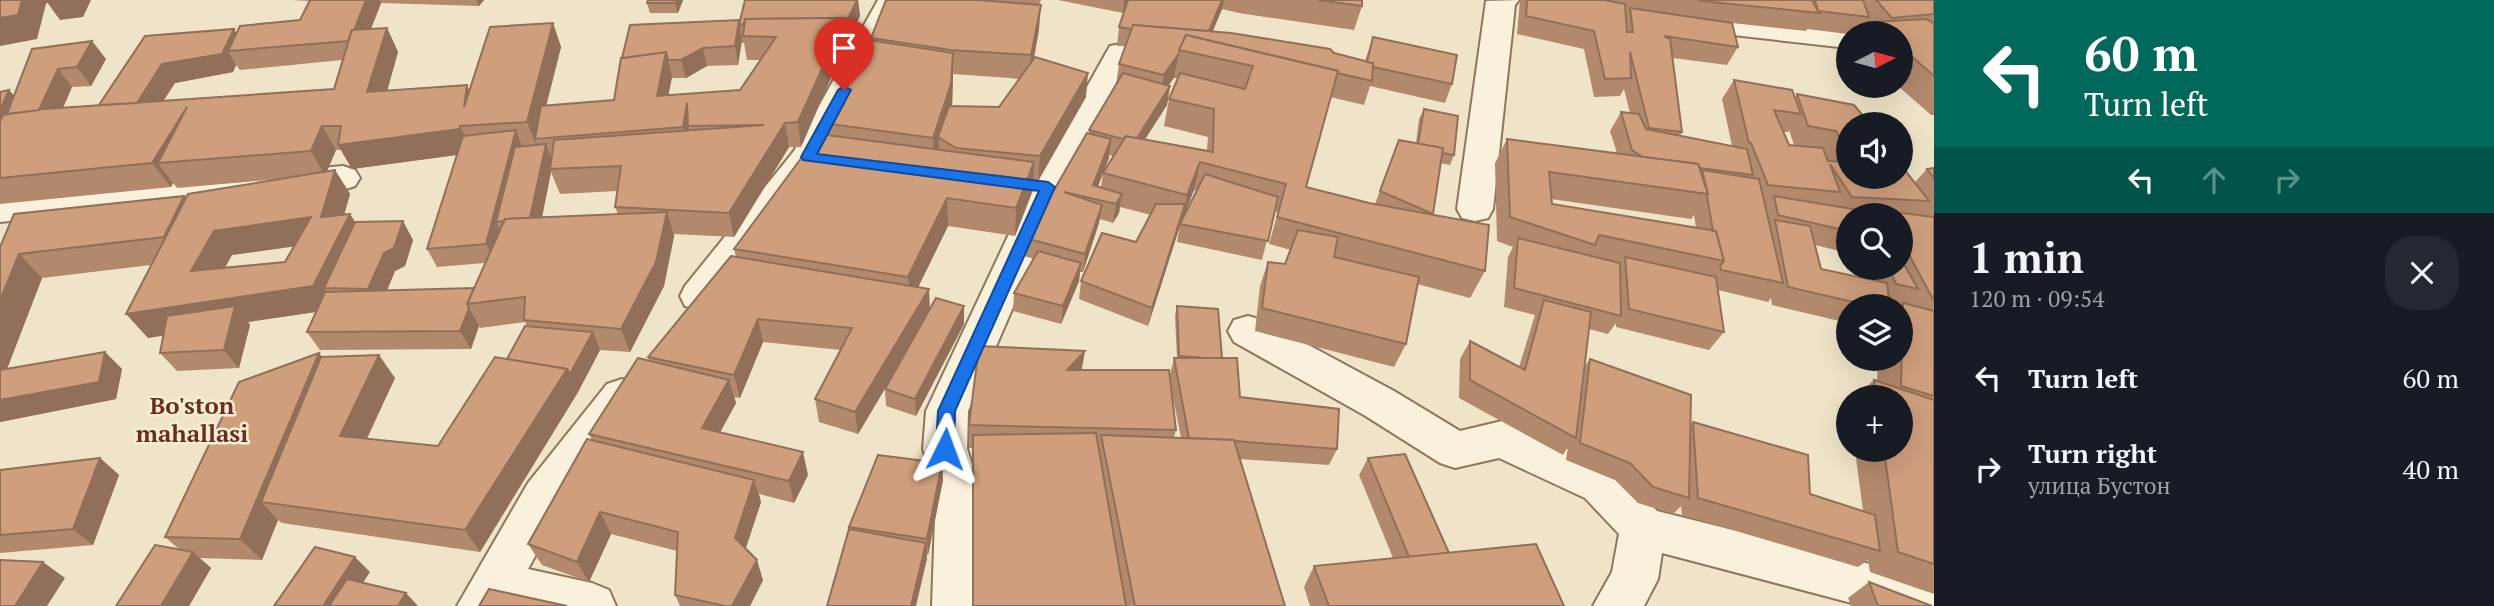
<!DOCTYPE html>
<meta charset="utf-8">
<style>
body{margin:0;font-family:"PT Serif",serif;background:#242831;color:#f1f3f6;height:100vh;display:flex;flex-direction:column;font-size:26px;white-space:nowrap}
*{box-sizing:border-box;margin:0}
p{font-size:23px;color:#9ea1a6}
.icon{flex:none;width:38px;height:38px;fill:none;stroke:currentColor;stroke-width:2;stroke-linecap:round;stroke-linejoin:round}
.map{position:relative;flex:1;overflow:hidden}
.panel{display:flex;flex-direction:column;background:#171b24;width:560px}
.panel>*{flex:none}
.hud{background:#00695c;color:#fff;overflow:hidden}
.needle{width:46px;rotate:84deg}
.buttons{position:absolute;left:1836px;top:21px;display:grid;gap:14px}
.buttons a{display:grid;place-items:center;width:77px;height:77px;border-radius:50%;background:#171b24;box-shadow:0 7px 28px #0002;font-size:35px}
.pin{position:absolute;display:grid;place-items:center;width:60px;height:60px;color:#fff;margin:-72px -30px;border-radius:50% 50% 50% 0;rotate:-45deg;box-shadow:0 0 7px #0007}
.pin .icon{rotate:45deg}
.me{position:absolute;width:77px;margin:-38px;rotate:3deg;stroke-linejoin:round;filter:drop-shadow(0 0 5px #0008)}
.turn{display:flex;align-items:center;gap:24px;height:147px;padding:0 35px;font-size:32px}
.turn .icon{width:91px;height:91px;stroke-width:2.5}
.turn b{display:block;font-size:49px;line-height:60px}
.lanes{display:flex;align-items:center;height:66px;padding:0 35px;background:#0003;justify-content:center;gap:35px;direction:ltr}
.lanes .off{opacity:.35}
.round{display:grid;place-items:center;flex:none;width:74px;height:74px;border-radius:28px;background:#242831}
.headline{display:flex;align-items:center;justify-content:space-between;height:119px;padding:0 35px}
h1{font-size:42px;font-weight:800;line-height:52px}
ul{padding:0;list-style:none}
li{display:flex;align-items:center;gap:21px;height:91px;padding:0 35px}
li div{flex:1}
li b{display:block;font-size:26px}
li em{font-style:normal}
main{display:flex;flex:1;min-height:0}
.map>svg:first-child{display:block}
</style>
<main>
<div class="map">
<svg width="1934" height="606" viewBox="0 0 1934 606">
<rect width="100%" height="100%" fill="#f0e4c8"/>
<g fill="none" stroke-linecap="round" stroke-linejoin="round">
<g stroke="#8d765c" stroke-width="4">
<g id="minor">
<polygon points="878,0 908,0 820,165 713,306 699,310 685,306 680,296 685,286 794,151"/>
<polygon points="1519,0 1515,5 1493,209 1488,218 1475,221 1462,218 1457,209 1486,1"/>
<polygon points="1681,13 1848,30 1859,33 1848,33 1848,48 1670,28 1666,22 1670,16"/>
<polygon points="1121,44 1132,46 1136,53 1065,187 968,411 967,449 980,489 980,606 932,606 936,489 923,449 926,411 1031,187 1106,53 1110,46"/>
<polygon points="343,166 355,170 360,178 355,186 343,190 0,222 0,198"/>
<polygon points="1248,316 1262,320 1394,391 1460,431 1502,421 1617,470 1657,511 1934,580 1934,606 1863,606 1662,553 1658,579 1644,606 1593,606 1612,572 1619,534 1585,498 1499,458 1455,468 1440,463 1364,415 1234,342 1228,331 1234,320"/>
<polygon points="622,379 637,384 643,396 560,511 528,569 592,583 609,590 616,606 457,606 528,483 607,384"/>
</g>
</g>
<use href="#minor" fill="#faf1dc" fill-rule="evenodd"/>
</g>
<g fill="#b2896c" fill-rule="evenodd">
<path d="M292,0h192l-5,6 -98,-3 -10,26 16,-1 11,24 -11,39h83l83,-68 8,24 -15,59 68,-6 7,-42 118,-38v4l6,-24h113l2,16 -10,21h-3v4l-46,106h-12l-55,90 -60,-3v2l-10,50 -34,66 -30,-2 -22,42 -98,160 -198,-29 -4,-3 -16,40 -63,-2 12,10 -22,38h-73l64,-56 -15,-13 154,-184 3,4 73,21 -28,61 71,7 69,-87 20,-33 -2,-4 -45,6 -1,-2 -8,23 -151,1 -13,-18 9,-20 -68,10 2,3 -11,43 -62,3 -17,-18 4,-18 -16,3 3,-73 -109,13 -35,91 98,-17 17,17 -6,30 -116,23v-175l184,-51 2,2 93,-19 -102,9 -4,-5 -2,4 -171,17v-112l9,-2 5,6 18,-47 74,10 -15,27 -19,1 -9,21 36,-3 138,-72 63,-13 9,-19zM742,40v3h2l3,17h13l-20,30 -72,5 4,-17h14l21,-12 31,-1zM342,60l-8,29 -171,12 12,-18 58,-11 3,-7 4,5zM336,150h5l11,19 105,-14 -30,94 10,18 48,-4 -11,25 -87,2 8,-19 10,-5 8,-26 -58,-18 -5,-8 -6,1 6,-21 -15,-24 -8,1zM551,172l9,22 57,-3 -2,16 3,7 -76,3zM294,246l-9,16 -60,5 7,-12z"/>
<polygon points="683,0 678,13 650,13 647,3"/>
<path d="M886,0h155l-2,5v24l-5,30 52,38 -48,84 -5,-1v10l-18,46 -67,-10 -30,61 12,22 34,-3v18l-48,92 -30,-10 -1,-17 -27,45 -39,-12 -4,-23 26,-49 -78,-8 -23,56 -6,-1 2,6 -16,29 88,43 -14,28 -35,-9 2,8 -15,46 17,32 -13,26h-70l-5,-11 2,-44 -66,-17 -22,48 -47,-17 -14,-21 64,-104 -3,-6 60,-73 -1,-4 88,-100 -2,-8 91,-114 -2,-12 48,-83v-2zM953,74l57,4 9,1 -20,28 -47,-1z"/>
<polygon points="1058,0 1128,0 1123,13"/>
<path d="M1128,0h234v6l-8,24 -115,-17 -17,-4 -10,23 122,21 31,8 8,-24 79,47 -7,19 -75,-17 -6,19 -34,-8 -24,90 69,17 24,-64 17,3 3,-24 5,-10 30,46 -4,10 -10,-2 -8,52 53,56 -15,27 -53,-14 -11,60 -12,23 -139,-36 5,-45 8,-24 17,2 6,-14 -22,-6 9,-32 -4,-1 -12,49 -85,-18 3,-17 -32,101 -69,-27 2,-18 55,-39 15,-27 -31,-8 -1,6 -6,10 -13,-4 -17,53h-3l-1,9 -18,43 -48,-13 1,-18 20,-34 -13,-4 1,-18 32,-47 35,-56v-4l27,-45 3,-21 6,-18h-8l2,-19zM1174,78h4l-9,21 -5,27 44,11 -1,13 -62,-11 22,-34 3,-19h-2zM1109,155l4,1 -10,17 6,-15zM1103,173l-2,14 -3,-1zM1194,190l3,1 -16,32z"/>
<path d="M1520,0h414v115h-3l-33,-29h2v-53h-37l6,-7 -3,-4 -9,11 -9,1 -41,-5 -1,2 -74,-8 6,24 -11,18 -54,-7 9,74 -2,4 52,10 -10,-47 12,-19 61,17 2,-3 51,30v53l67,5 12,-13 7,-1v426l-64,-22 -2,-12 -10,7 -176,-52 -1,-9 -8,8 -35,-11 -23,-23 -49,-20 2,-13 -5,8 -104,-57 1,-39 10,-18 49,26 16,-52 -31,-8 4,-50 5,-10 -16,-6 -2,-78 12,-24 110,14 -7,-22 11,-19 9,1 -6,-24 -4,7 -26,1 -10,-48 -67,-15zM1789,130l5,15h-5l-6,-13h5zM1551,199l140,20 3,-4 2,13 -144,-24zM1848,215h52v53h-36l5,11 -48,-10 -6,-24 33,8zM1718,290l50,12 3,-4 1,7 76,18v-17h42l-1,-1 11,1v53h-22l-1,21h-3l-19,17h45v53h-45l8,61 -53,-17 -117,-72 -3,3 -100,-66 -6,8 5,-38 19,5 8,-11v4l93,23 15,-18z"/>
<path d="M1177,306l45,52 18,39 97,52 -8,16 -89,-6 45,147h-159l-153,-158h-4v-23l113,-55 88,5 4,-17h3l-2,-42zM1170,382l11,56 -7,-1 2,-7z"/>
<polygon points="100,458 119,475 93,545 0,553 0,470"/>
<polygon points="1368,458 1449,553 1564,606 1310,606 1304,587 1314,566 1393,558 1359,475"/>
<polygon points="942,463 943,480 928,555 926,554 927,559 849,529 849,527"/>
<polygon points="1869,582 1932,606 1851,606 1848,598"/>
</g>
<g fill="#916f58">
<polygon points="22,0 47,0 37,39 0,46 0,18"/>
<polygon points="62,0 91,0 83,17 60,20 47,2"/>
<polygon points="366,0 380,0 381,3 359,59 349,41"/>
<polygon points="477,0 484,0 479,6"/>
<polygon points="677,0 683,0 678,13 675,3"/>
<polygon points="857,0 858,0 860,16 850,37 848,19"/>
<polygon points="1124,0 1128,0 1123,13"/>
<polygon points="1222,0 1224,0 1222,9 1208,43 1207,37"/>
<polygon points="1041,5 1039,29 1030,79 1031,55"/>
<polygon points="845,18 847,41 801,147 798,122"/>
<polygon points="739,20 742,40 738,65 735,46"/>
<polygon points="553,23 561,47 538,138 535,139 537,146 527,122"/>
<polygon points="387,28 398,52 380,116 367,92"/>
<polygon points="234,29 245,47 228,51 236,65 233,72 175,83 146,128 132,110 162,64"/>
<polygon points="92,41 106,59 91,86 77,67"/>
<polygon points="703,48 707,66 686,78 681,60"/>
<polygon points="666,52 672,76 664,120 657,96"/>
<polygon points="953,53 953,77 952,108 938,137 939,147 934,162 933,138"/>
<polygon points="1179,53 1174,77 1160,99 1164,75"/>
<polygon points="58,69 72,87 53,130 0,128 0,110 9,90 29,113"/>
<polygon points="1088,73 1086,97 1038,181 1040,156"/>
<polygon points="467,85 477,109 464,107"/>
<polygon points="1170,86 1167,105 1131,161 1134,142"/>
<polygon points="687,103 688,126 691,140 689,151 683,127"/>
<polygon points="187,107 158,163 173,183 171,187 152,163"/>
<polygon points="785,123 789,147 734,237 729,213"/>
<polygon points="322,126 336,150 325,176 311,151"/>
<polygon points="460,126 471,150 471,153 352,169 338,145"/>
<polygon points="516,130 523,149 496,222 502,234 495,262 486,244"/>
<polygon points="1111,139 1109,158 1093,199 1093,185"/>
<polygon points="546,144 553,163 550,169 551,172 538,237 530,219"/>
<polygon points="1034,162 1033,190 1015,236 1016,208"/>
<polygon points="1200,162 1194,190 1181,223 1148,326 1152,308 1185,204 1187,195"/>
<polygon points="335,170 350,194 337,240 350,214 365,238 324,288 333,302 329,310 248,322 250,325 239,368 224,350 230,325 148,338 126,314 313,286 321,217"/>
<polygon points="1122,194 1119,213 1113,223 1116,204"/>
<polygon points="184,196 202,220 183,261 164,237"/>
<polygon points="947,198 948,226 910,304 908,277"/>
<polygon points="1102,205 1099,223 1083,272 1085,254"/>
<polygon points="667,212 674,236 664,286 630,352 621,329"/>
<polygon points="311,217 327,242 232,255 210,295 191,271 214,231"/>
<polygon points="403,221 413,240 405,266 395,271 380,307 368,289 384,253"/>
<polygon points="19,254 42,278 0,387 0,300"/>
<polygon points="1081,263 1079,281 1061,324 1063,306"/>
<polygon points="929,289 930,312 858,434 855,412"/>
<polygon points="964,306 964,324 916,416 915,399"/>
<polygon points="469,308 479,326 471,349 460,331"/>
<polygon points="758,319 763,342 740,398 734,375"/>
<polygon points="593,332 600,350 578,392 480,552 465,530 567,369"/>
<polygon points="1085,351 1081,374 1067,370"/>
<polygon points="105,352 122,369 116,399 0,422 0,400"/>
<polygon points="319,353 336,376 261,502 278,520 262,560 240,539"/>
<polygon points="379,355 395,378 357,458 340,436"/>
<polygon points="729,380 736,403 710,451 702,428"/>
<polygon points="803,452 808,475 794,503 789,481"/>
<polygon points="100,458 119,475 93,545 73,529"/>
<polygon points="942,463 943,480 928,555 927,539"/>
<polygon points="754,480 761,502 742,559 735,538"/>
<polygon points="600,512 611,534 589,582 577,562"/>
<polygon points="926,543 927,559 916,606 911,606"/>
<polygon points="193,552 211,568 189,606 161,606"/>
<polygon points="355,557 370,572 348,606 323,606"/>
<polygon points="757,560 763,580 750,606 732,606"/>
<polygon points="43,562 65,578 47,606 15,606"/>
<polygon points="406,593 418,606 398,606"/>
</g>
<g fill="#cf9f7d" stroke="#916f58" stroke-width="2" fill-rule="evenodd">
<polygon points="0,0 22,0 18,15 0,18"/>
<polygon points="47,0 62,0 47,2"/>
<polygon points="310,0 366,0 354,30 352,30 348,41 228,51 240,26 300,20"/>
<polygon points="648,0 677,0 675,3 647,3"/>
<polygon points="745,0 857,0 848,19 844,19 845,18 745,19 744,24 739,25"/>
<polygon points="886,0 979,0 1041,5 1031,55 951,50 871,38"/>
<polygon points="1128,0 1222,0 1209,31 1133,25 1132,29 1119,27"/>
<polygon points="1318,0 1362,0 1362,6"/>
<polygon points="1527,0 1604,0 1625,4 1627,32 1633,32 1630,8 1732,23 1738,47 1664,36 1670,39 1682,132 1649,128 1630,52 1631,78 1605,79 1594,31 1526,16"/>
<polygon points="1698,0 1812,0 1819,13 1711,2"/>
<polygon points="1815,0 1863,0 1869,17 1818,11"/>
<polygon points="1876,0 1934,0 1934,14 1892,18"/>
<polygon points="845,18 798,122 785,123 729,213 615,207 621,166 550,169 554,140 764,125 688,126 687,103 683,127 535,139 541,106 614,100 621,58 666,52 657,96 740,90 776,37 743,36 745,19"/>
<polygon points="1926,19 1934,23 1934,76 1900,46 1900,33 1885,33 1872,22"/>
<polygon points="739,20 735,46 703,48 681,60 668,60 666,52 622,58 630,25"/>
<polygon points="553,23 527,122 460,126 460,129 338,145 341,126 322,126 311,151 158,163 187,107 152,163 0,178 0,121 3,115 30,110 334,89 352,30 387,28 367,92 467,85 464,107 490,27"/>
<polygon points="1133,25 1231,33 1330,49 1334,53 1373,63 1372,81 1337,73 1338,71 1186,35 1179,53 1164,75 1119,64"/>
<polygon points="234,29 222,54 162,64 137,103 99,105 145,36"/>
<polygon points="1186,35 1338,71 1306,187 1369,203 1489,225 1485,271 1277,217 1286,184 1200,162 1187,195 1103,173 1126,136 1213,152 1214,109 1169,99 1180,73 1245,89 1253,66 1179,50"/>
<polygon points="1373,37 1457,55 1452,84 1373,67 1373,63 1367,62"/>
<polygon points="869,40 953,53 951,84 933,138 823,123"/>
<polygon points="92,41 77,67 58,69 39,110 7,114 32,49"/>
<polygon points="1035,57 1088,73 1040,156 956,148 938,137 949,106 999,107"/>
<polygon points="1123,73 1170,86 1137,138 1126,136 1123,139 1089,130"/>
<polygon points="1734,80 1792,90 1801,114 1774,110 1789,145 1823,148 1828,161 1848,162 1848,177 1900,177 1900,164 1929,201 1852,197 1830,164 1840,192 1768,185 1751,143 1749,143"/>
<polygon points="9,90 0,110 0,92"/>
<polygon points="1797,94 1854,105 1870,124 1848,124 1848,151 1836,131 1808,126"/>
<polygon points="1424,109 1458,116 1454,155 1442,153 1443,148 1418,144"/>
<polygon points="1621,112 1639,114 1646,129 1747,149 1753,175 1700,168 1698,164 1643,157 1632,150"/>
<polygon points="516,130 486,244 427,249 463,136"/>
<polygon points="1087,133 1111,139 1093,185 1122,194 1116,204 1064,192 1102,205 1085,254 1022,237 1047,188 1054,190"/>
<polygon points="819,134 1034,162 1016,208 947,198 908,277 734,249"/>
<polygon points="1507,139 1698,164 1708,194 1549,172 1552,204 1716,231 1724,261 1599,235 1595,245 1510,217"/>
<polygon points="1399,140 1443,148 1433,214 1380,191"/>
<polygon points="546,144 530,218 505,219 504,221 496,222 515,147"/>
<polygon points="1934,168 1934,178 1927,169"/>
<path d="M335,170l-14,47 29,-3 -37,72 -187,28 62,-120zM311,217l-26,45 -94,9 23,-40z"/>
<polygon points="1702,170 1759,179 1783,283 1721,270 1720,266 1724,261 1716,231 1713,231 1707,196 1708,194"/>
<polygon points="1205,174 1278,197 1268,241 1180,224"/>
<polygon points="184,196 164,237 19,254 0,300 0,247 14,214"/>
<polygon points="1774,196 1877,213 1878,215 1848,215 1848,231 1778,215"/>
<polygon points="1156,204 1185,204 1152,308 1081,281 1102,233 1136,242"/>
<polygon points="1886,211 1934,217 1934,301 1900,238 1900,215 1888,215"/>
<polygon points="667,212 656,262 621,329 524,320 525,297 467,304 505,219"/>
<polygon points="1775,220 1810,226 1821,269 1887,283 1890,306 1871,306 1788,287"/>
<polygon points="403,221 394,248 384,253 368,289 324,288 355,222"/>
<polygon points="1298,230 1338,237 1334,257 1419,277 1406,344 1262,308 1268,262 1285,264"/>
<polygon points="1518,238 1620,263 1621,316 1514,288"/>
<polygon points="1038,251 1081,263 1063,306 1014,293"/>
<polygon points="731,256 929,289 855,412 815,399 852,328 758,319 734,375 648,357"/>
<polygon points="1625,257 1716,277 1724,332 1629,309"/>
<polygon points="1900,257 1918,289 1896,284 1889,268 1900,268"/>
<polygon points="474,288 467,304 469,308 460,331 307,332 325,292"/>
<polygon points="936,298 964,306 915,399 885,389"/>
<polygon points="1544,300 1591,312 1576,438 1470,380 1470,341 1525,370"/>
<polygon points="1903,303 1934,311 1934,396 1901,386"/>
<polygon points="235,306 224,350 160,353 167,316"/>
<polygon points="1177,306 1218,309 1222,358 1206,358 1179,356"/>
<polygon points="525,326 593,332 570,374 567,369 507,359"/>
<polygon points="979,346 1085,351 1067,370 1169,370 1176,430 969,425"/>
<polygon points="105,352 99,382 0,400 0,370"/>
<polygon points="319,353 240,539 165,537 239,382"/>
<polygon points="379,355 340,436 438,446 495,357 567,369 465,530 261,502 321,357"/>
<polygon points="638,358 729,380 702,428 803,452 789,481 589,434"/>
<polygon points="1174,358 1237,358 1240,397 1339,409 1337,449 1235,441 1234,440 1189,438"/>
<polygon points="1590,359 1691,395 1689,498 1653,487 1630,463 1580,443"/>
<polygon points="1874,380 1934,400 1934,564 1898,552 1884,450 1900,450 1900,397 1877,397"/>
<polygon points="1693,422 1808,455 1810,494 1875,515 1880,551 1698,498"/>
<polygon points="1096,433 1126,606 973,606 973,435"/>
<polygon points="1101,435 1234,440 1285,606 1135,606"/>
<polygon points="587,439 754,480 735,538 757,560 732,606 725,606 675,595 678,532 600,512 577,562 528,544"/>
<polygon points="1405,454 1449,553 1409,557 1368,458"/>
<polygon points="878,455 942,463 927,539 849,527"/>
<polygon points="100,458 73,529 0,535 0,470"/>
<polygon points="849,529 926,543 911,606 827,606"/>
<polygon points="1536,544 1564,606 1329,606 1314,566"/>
<polygon points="155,545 193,552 161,606 116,606"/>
<polygon points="315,547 355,557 323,606 274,606"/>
<polygon points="0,560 43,562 15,606 0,606"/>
<polygon points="347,579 406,593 398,606 329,606"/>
<polygon points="1869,582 1932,606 1878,606"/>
<polygon points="489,589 567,606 479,606"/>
</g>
<polygon fill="#1a73e8" stroke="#114b97" stroke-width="2" points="844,86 851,90 817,154 1048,182 1055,187 955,411 954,449 951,455 945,457 938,455 936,449 938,411 1039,191 803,160 801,157 838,90"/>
<g text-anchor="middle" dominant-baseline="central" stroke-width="5" stroke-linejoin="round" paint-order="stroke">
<g font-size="24" font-weight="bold" fill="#6b2e1e" stroke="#f7eed8">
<text x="192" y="405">Bo'ston<tspan x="192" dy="28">mahallasi</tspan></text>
</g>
</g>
</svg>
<div class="buttons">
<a><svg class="needle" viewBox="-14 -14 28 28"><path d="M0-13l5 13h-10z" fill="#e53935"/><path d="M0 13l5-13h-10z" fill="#9ea1a6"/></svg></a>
<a><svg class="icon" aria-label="sound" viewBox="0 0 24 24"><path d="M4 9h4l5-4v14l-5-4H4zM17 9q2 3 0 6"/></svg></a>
<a><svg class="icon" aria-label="search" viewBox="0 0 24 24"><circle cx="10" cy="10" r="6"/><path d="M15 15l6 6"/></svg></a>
<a><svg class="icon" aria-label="layers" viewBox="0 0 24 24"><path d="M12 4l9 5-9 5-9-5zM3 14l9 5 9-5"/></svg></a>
<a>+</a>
</div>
<div class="pin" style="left:844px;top:90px;background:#d93025"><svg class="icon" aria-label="arrive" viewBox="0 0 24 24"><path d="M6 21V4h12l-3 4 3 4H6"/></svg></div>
<svg class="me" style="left:945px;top:449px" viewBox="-20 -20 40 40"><path d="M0-17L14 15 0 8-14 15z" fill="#1a73e8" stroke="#fff" stroke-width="4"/></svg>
</div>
<section class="panel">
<div class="hud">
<div class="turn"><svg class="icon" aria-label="left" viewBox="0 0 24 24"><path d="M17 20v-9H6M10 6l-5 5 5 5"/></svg><div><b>60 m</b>Turn left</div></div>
<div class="lanes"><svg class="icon" aria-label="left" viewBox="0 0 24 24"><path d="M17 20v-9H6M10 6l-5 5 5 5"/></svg><svg class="icon off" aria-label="ahead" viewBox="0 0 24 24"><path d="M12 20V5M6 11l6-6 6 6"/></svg><svg class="icon off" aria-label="right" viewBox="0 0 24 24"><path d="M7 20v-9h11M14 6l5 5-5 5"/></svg></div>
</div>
<div class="headline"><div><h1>1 min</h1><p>120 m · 09:54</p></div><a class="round"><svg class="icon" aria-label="close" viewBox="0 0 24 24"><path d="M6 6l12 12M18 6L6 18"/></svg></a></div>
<ul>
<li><svg class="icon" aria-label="left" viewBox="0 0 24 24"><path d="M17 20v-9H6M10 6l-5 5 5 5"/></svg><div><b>Turn left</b></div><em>60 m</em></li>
<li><svg class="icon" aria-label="right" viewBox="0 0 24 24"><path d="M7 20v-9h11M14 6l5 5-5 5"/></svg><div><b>Turn right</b><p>улица Бустон</p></div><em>40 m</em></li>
</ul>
</section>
</main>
